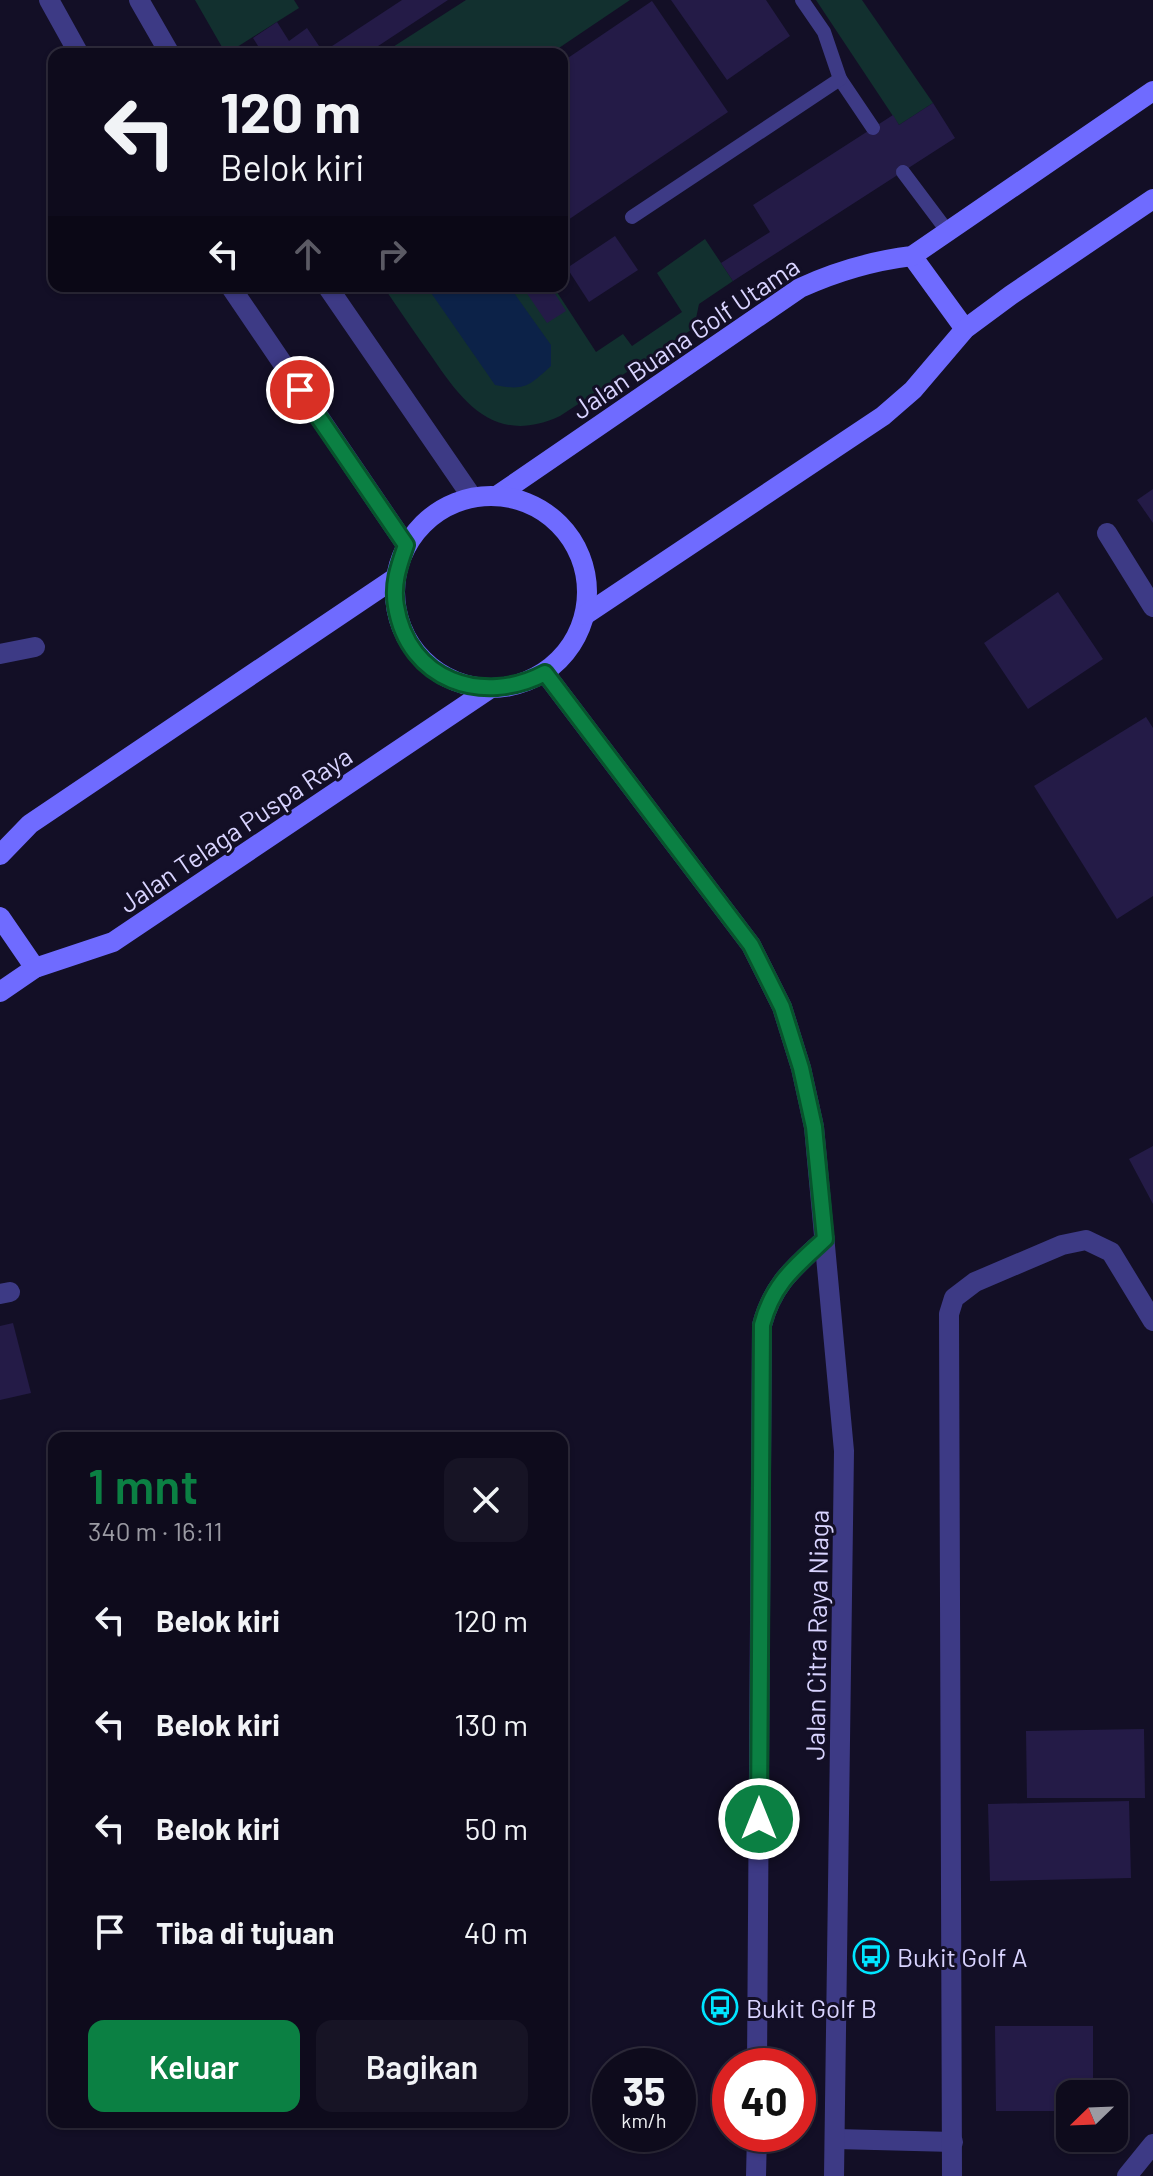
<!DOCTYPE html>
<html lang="id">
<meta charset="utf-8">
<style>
body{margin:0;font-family:Barlow,sans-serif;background:#171425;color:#f1f3f6;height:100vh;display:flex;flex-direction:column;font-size:30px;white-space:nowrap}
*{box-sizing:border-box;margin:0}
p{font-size:26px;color:#9b9ba3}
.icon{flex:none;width:44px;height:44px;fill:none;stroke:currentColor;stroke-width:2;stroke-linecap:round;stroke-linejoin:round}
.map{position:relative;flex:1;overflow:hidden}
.panel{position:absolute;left:48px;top:1432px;width:520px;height:696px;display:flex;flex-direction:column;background:#0e0b1c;border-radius:16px;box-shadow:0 2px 6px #0004,0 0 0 2px #2e2b3b}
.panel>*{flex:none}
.guide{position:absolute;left:48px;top:48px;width:520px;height:244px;border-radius:16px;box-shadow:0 2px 6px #0004,0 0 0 2px #2e2b3b;background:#0e0b1c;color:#f1f3f6;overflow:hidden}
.needle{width:52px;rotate:247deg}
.controls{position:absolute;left:1056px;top:2080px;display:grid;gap:16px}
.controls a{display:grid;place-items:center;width:72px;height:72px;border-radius:16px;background:#0e0b1c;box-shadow:0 2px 6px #0004,0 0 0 2px #2e2b3b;font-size:40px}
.speed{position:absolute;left:592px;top:2048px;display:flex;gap:16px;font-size:40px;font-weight:700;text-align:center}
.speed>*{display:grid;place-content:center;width:104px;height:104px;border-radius:50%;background:#0e0b1c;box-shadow:0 2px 6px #0004,0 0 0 2px #2e2b3b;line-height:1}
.speed small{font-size:20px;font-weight:400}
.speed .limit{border:12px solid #d22;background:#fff;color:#111}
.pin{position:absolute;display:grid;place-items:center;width:68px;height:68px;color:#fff;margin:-34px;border:4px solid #fff;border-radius:50%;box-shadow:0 2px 8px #0007}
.me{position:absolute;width:88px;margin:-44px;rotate:0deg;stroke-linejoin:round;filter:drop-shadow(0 0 6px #0008)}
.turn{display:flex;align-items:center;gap:28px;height:168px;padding:0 40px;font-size:36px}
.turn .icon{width:104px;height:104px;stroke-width:2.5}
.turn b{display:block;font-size:56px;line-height:68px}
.lanes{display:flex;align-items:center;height:76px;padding:0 40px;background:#0003;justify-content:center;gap:40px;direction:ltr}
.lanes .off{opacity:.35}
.round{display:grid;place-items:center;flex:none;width:84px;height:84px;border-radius:16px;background:#171425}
.overview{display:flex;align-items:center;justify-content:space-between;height:136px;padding:0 40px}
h1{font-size:48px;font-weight:600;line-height:60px;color:#0b8043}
.action{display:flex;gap:16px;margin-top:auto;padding:16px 40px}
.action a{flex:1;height:92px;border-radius:16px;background:#0b8043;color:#fff;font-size:32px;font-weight:600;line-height:92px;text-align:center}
.action a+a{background:#171425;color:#f1f3f6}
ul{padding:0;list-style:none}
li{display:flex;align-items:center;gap:24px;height:104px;padding:0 40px}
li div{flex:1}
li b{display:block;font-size:30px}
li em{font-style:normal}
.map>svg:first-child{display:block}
</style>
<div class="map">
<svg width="1153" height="2176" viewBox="0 0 1153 2176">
<rect width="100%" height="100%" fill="#130f26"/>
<g fill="#12302f">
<polygon points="195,0 294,0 299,8 226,54"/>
<polygon points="466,0 630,0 550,54 382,54"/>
<polygon points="816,0 862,0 933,103 899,125"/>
<path d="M705,239l28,42 -34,23 -5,24 -134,88c-63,29 -95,-10 -128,-59 -17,-24 -33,-47 -49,-71h170l43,66 27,-18 9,12 50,-34 -25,-39z"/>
</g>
<path fill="#0c2248" d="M509,286l42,59v21c-22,20 -26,25 -56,19l-68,-98z"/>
<g fill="#241b47">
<polygon points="402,0 448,0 366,54 263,54 253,38 277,22 289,41 307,28 323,52"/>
<polygon points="671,0 766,0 790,36 727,80"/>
<polygon points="652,1 728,112 562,224 562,62"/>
<polygon points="933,103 955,138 733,281 721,263 770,232 753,205 893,115 899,125"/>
<polygon points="615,236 638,270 589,302 567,268"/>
<polygon points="522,286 550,286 566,311 547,323"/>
<polygon points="1153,489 1153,523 1137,500"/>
<polygon points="1058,592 1103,659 1028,709 984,643"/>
<polygon points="1146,717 1153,728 1153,896 1117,919 1034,786"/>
<polygon points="1153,1146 1153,1204 1129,1159"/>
<polygon points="13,1323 31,1393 0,1400 0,1326"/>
<polygon points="1144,1729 1145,1798 1027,1798 1026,1731"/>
<polygon points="1129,1801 1131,1878 990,1881 988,1804"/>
<polygon points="995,2026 1093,2026 1093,2094 1070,2094 1070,2111 996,2111"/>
</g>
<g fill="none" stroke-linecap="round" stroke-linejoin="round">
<g stroke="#3d3a85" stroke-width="14">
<polyline points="840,79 873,128"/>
<polyline points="903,172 948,232"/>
<polyline points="632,217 840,79 824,32 802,0"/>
</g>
<g stroke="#3d3a85" stroke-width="20">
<polyline points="1107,533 1153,607"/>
<polyline points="0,654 35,647"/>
<polyline points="0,1294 10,1292"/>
<polyline points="836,2139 953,2142"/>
<polyline points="952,2176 949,1314 954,1298 975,1282 1062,1245 1086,1240 1111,1252 1153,1321"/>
<polyline points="1127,2176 1153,2144"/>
</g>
<g stroke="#3d3a85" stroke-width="20">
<polyline points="49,0 79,54"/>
<polyline points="139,0 170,54"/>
<polyline points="230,286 406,545"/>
<polyline points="327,286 472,497"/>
<polyline points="545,673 751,945 782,1007 801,1068 814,1127 844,1451 834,2176"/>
<path d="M757,2066l5,-741c11,-42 33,-58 63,-86"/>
<polyline points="756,2176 757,2134"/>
</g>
<g stroke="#6f6bff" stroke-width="20">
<polyline points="912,256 965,329"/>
<path d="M498,495l302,-207c37,-17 71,-27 112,-32l241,-165"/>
<circle cx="491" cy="592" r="96"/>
<polyline points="585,615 883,416 913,390 965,329 1011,295 1153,199"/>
<polyline points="0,855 30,824 395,578"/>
<polyline points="0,917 35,968"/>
<polyline points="0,992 35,968 113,942 488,690"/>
</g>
</g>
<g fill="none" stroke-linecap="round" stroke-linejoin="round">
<g stroke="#07532c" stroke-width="20">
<path id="route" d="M300,390l106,155c-7,20 -14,39 -10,61 12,75 87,100 149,67l206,272 31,62 19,61 13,59 11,112c-30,28 -52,44 -63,86l-3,494"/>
</g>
<use href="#route" stroke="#0b8043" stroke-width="14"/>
</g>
<defs>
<g id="bus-ring" transform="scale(1.8)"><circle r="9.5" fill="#130f26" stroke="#00e5ff" stroke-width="1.5"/><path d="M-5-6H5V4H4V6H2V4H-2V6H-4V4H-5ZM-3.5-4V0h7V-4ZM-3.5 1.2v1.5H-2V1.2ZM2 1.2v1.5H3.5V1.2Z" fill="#00e5ff"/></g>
</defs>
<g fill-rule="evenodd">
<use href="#bus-ring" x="871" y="1956"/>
<use href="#bus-ring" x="720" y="2007"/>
</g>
<g text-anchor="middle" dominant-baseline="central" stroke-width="6" stroke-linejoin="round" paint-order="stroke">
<g font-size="26" fill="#d9d4ff" stroke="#130f26">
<text transform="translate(685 337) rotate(-34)">Jalan Buana Golf Utama</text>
<text transform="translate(235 829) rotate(-34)">Jalan Telaga Puspa Raya</text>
<text transform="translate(816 1635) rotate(-89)">Jalan Citra Raya Niaga</text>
</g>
<g font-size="26" fill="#d9d4ff" stroke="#130f26" text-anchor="start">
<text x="897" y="1956">Bukit Golf A</text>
<text x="746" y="2007">Bukit Golf B</text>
</g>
</g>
</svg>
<div class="controls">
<a><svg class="needle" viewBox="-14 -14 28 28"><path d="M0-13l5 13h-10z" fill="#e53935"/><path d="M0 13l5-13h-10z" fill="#9b9ba3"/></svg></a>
</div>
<div class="speed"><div>35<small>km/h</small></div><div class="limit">40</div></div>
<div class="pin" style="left:300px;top:390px;background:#d93025"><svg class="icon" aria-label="arrive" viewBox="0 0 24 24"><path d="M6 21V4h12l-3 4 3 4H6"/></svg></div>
<svg class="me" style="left:759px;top:1819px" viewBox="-20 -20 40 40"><circle r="17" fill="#0b8043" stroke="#fff" stroke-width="3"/><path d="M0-11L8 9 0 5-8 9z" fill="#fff"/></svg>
<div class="guide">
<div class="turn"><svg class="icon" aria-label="left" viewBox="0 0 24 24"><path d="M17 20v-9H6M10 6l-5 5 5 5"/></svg><div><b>120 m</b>Belok kiri</div></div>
<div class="lanes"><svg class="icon" aria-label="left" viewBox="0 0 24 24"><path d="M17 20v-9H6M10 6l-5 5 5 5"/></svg><svg class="icon off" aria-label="ahead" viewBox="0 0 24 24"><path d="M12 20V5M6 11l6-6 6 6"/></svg><svg class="icon off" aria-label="right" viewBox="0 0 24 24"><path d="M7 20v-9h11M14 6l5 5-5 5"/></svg></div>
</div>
<section class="panel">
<div class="overview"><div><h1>1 mnt</h1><p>340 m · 16:11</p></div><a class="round"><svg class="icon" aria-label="close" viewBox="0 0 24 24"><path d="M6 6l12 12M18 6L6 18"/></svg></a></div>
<ul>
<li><svg class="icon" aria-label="left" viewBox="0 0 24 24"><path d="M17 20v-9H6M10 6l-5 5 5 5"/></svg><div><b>Belok kiri</b></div><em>120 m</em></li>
<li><svg class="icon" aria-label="left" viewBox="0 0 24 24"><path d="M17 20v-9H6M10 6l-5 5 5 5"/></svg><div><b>Belok kiri</b></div><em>130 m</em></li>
<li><svg class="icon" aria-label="left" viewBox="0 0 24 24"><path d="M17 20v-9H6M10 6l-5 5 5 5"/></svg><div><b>Belok kiri</b></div><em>50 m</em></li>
<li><svg class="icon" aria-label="arrive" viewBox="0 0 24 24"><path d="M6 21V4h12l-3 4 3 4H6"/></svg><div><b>Tiba di tujuan</b></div><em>40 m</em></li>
</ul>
<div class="action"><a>Keluar</a><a>Bagikan</a></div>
</section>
</div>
